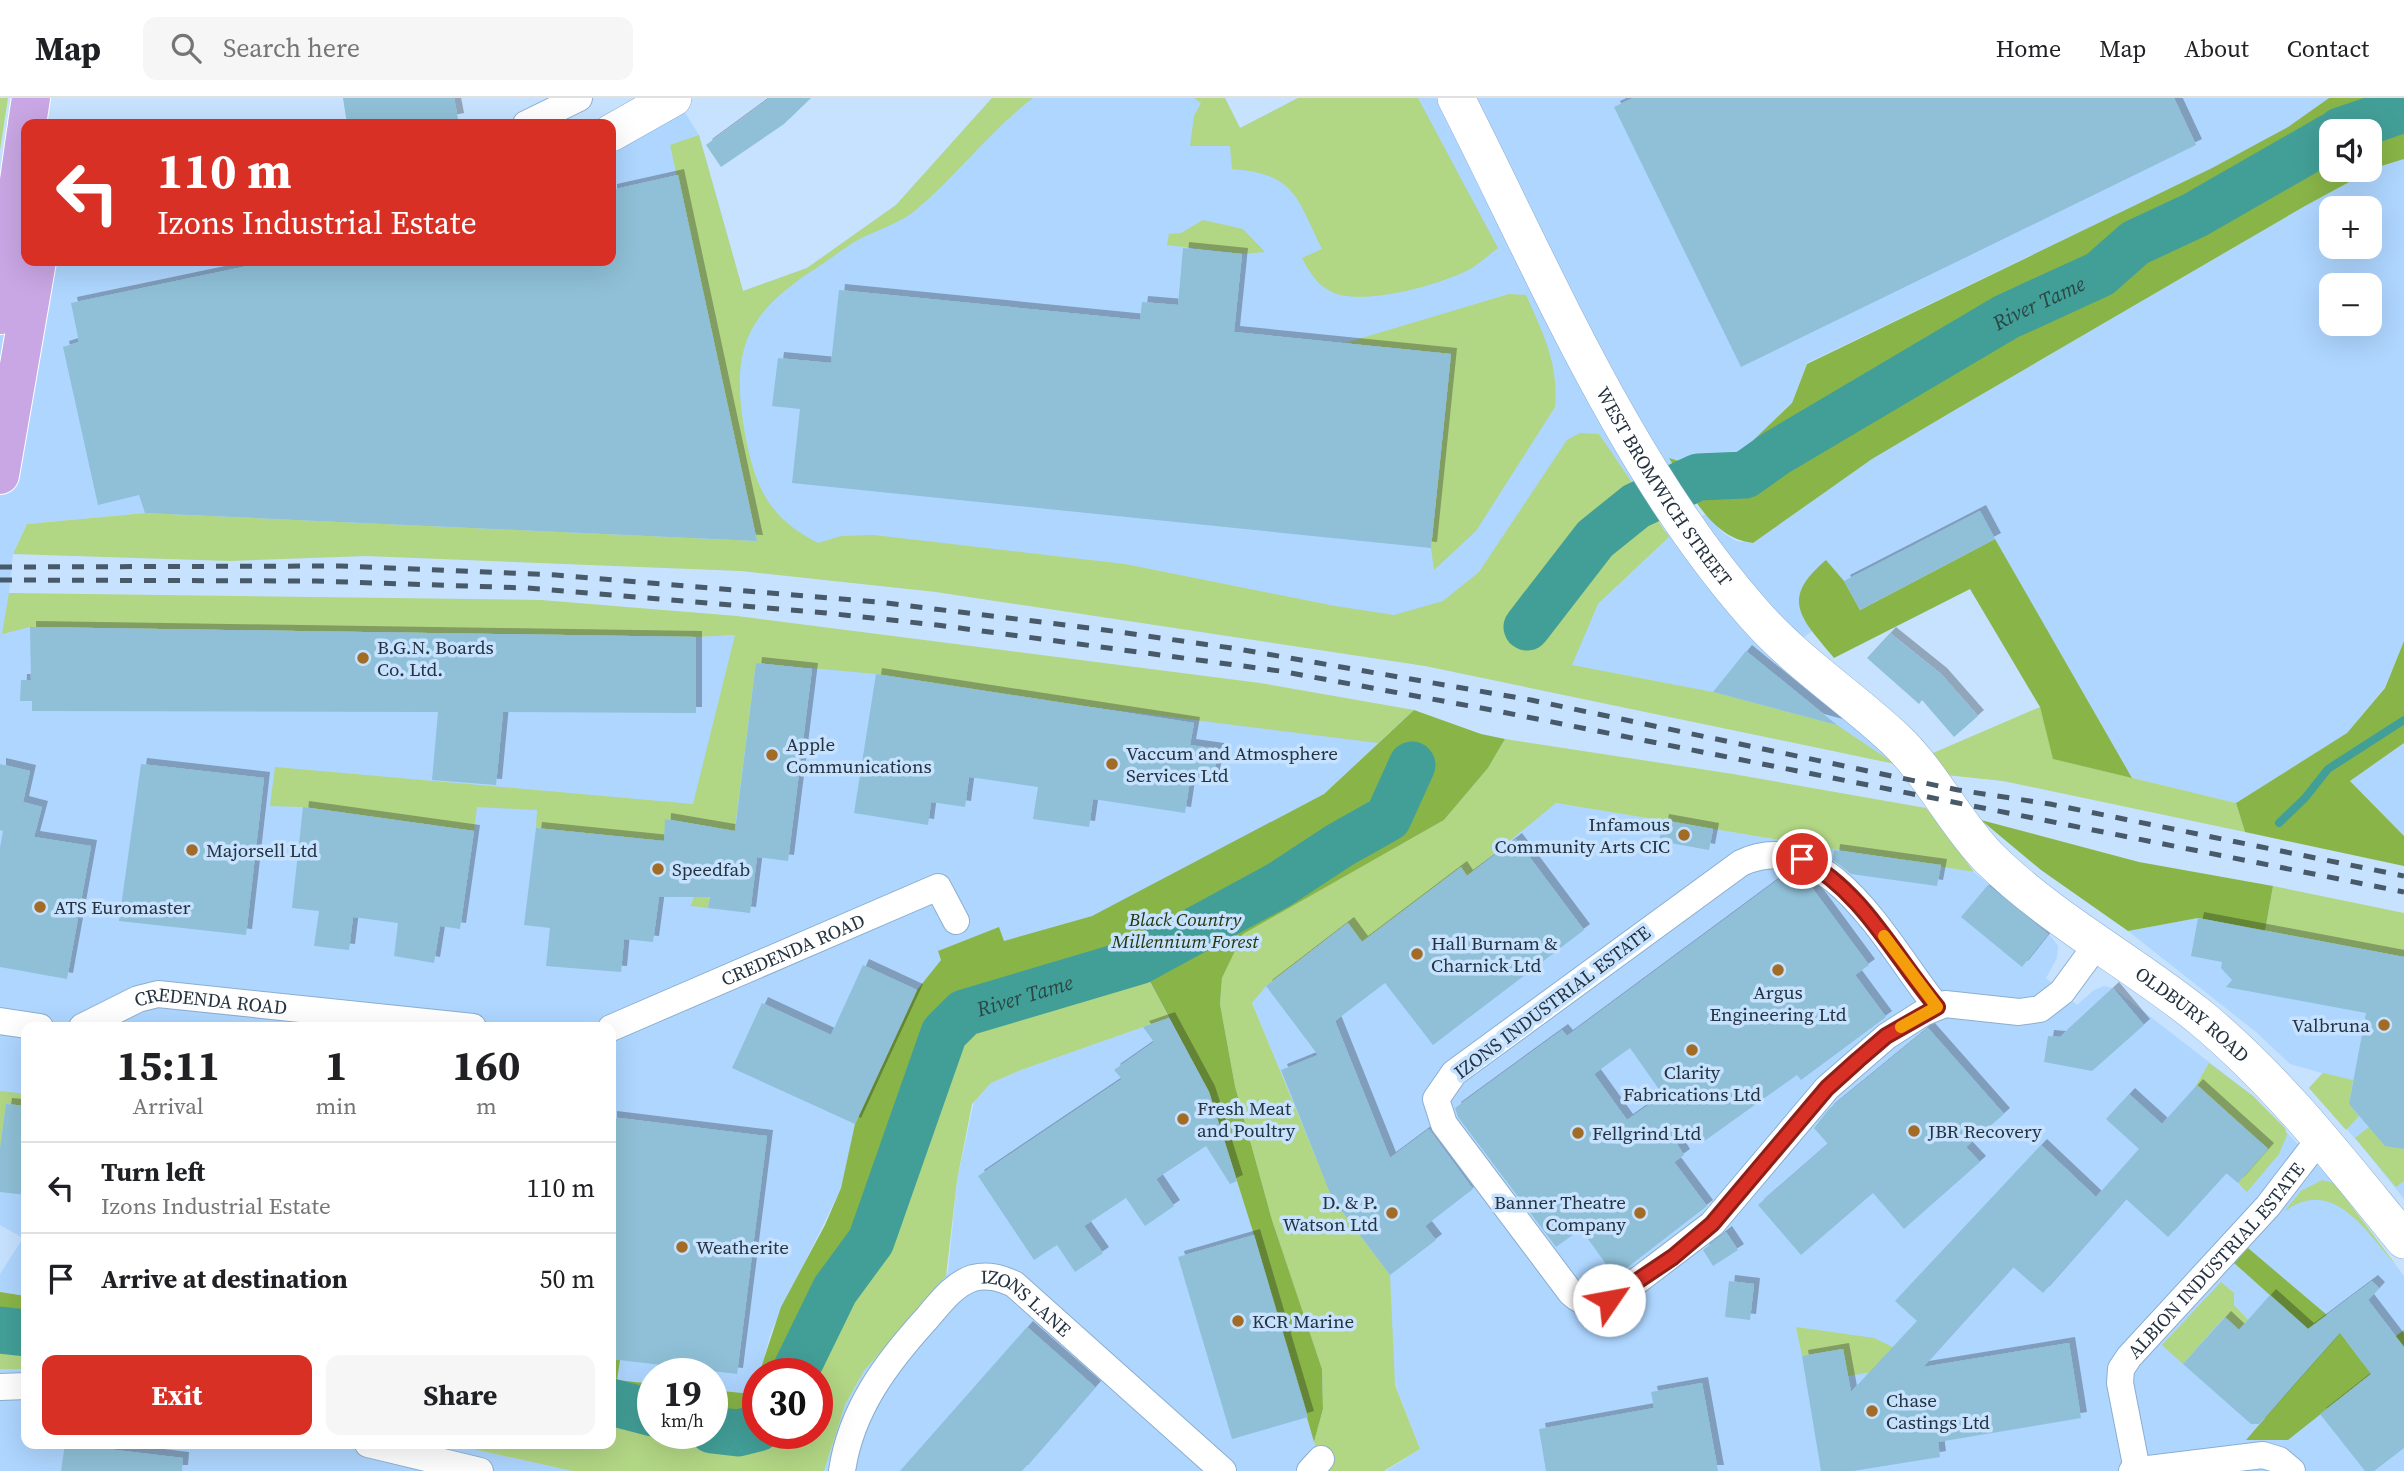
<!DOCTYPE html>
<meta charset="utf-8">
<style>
body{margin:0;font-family:"Source Serif 4",serif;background:#f6f6f6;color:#202124;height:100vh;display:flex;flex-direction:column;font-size:26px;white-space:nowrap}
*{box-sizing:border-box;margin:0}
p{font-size:23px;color:#757577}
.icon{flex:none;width:38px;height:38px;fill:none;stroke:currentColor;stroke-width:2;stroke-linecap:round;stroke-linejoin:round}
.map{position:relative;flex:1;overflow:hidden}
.side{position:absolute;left:21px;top:924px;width:595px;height:427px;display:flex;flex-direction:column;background:#fff;border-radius:14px;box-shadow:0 7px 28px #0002}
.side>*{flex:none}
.guide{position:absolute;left:21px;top:21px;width:595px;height:147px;border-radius:14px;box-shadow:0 7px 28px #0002;background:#d93025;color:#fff;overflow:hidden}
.buttons{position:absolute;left:2319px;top:21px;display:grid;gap:14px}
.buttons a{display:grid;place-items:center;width:63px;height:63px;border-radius:14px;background:#fff;box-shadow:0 7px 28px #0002;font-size:35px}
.speed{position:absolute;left:637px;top:1260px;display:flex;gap:14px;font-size:35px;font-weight:700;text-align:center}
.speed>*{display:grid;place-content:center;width:91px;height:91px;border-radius:50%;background:#fff;box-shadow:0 7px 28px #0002;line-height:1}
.speed small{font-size:18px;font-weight:400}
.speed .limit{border:10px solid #d22;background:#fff;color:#111}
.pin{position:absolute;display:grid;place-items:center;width:60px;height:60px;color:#fff;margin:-30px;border:4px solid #fff;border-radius:50%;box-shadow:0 2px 7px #0007}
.me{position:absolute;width:77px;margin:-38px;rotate:57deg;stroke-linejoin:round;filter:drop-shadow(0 0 5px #0008)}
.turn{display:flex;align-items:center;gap:24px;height:147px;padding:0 21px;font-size:32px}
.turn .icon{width:91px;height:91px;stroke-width:2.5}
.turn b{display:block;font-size:49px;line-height:60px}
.eta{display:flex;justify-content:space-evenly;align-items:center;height:119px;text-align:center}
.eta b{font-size:42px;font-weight:700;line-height:49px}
.cta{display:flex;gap:14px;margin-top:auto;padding:14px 21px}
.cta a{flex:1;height:80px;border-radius:14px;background:#d93025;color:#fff;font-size:28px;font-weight:700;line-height:80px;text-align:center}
.cta a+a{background:#f6f6f6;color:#202124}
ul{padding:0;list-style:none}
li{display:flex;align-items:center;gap:21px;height:91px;padding:0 21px;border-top:2px solid #e0e0e0}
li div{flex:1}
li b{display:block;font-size:26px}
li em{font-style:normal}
header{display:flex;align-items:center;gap:42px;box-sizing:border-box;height:98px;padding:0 35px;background:#fff;border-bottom:2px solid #e0e0e0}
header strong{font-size:33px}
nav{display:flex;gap:38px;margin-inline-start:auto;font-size:24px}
.search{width:490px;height:63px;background:#f6f6f6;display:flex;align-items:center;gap:18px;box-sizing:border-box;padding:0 24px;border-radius:14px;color:#757577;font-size:26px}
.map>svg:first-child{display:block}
</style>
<header>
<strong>Map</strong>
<div class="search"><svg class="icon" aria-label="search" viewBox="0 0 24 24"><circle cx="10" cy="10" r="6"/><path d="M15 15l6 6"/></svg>Search here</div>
<nav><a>Home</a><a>Map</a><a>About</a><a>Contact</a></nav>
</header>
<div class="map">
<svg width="2404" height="1373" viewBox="0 0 2404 1373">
<defs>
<filter id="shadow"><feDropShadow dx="6" dy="-6" stdDeviation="0" flood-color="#0004"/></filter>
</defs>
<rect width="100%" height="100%" fill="#c6e2fe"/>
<g fill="#aed6ff" fill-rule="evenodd">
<polygon points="676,0 699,37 743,193 807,170 896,107 992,0 1225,0 1240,30 1298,0 2329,0 2288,29 2212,70 1807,265 1792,305 1744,351 1698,369 1670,361 1681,378 1636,394 1599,336 1475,543 757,443 145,415 27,426 13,456 9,495 30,529 696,539 735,537 1389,635 1324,696 1157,785 1092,818 1004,843 999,830 941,862 917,892 856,1026 841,1090 771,1234 754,1296 712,1292 712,1276 653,1276 653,1286 616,1283 620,1262 611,1260 611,929 26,929 26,1198 0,1194 0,1176 23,1140 0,1127 0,143 26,163 611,163 611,35"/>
<path d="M2404,61v482l-19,46 -38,46 -111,70 -104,-25 -137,-238 -183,91 -23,18 106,115 -324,-99 27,-61 70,-66 -3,-6 41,-18 17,19 13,8 17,2 119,-84 88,-52 345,-201 70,-38zM2331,110h39v39h-39zM2331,187h39v39h-39z"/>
<polygon points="2404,645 2404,738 2350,683"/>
<polygon points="1556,705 1974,774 2049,836 2058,848 2057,860 2046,880 2077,907 2094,892 2104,888 2113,890 2253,998 2334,1085 2404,1178 2404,1373 1386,1373 1420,1351 1373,1229 1326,1084 1252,905 1301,836"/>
<polygon points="2198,820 2404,859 2404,1101 2361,1047 2309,990 2322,975 2290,966 2256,934 2128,833"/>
<polygon points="1169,920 1209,994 1254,1137 1314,1344 1326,1373 824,1373 845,1307 864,1273 948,1175 957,1082 974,1004 991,985 1021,972"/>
<polygon points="0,1271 26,1271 26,1346 450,1346 572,1373 0,1373"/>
</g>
<g fill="#b1d684">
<polygon points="0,0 8,0 0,52"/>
<path d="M992,0h41c-43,33 -75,76 -116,111 -17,15 -41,21 -61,32 -12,7 -23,16 -35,24 -76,48 -92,83 -75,174 10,51 25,80 72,104l23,-7 33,-1 251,29 210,42 59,9 49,-14 36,-29 88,-132 13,-7 19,1 70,103 -71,67 -26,61 141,27 124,33 58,39 -470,-98 -489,-74 -195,-21 -375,-15 -136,5 -217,-7 14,-30 118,-11 612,28 -87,-396 29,-10 44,156 64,-23 89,-63z"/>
<path d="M1194,0h31l15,30 58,-30h120l80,150c-8,6 -17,14 -26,20 -28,16 -112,40 -142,23 -14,-7 -21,-20 -28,-33l20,-9c-26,-52 -26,-75 -90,-80l-2,-23h-40l4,-30 7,-13z"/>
<polygon points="1203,122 1243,131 1265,154 1242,156 1167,147 1169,136 1181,135"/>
<path d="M1509,196l17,1c17,38 33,69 29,112l-79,124 -42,39 -3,-22 20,-194 -106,-11z"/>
<polygon points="9,495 541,502 737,518 1260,585 1414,612 1378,645 1018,600 876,576 756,565 733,745 717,744 708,810 691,808 713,729 666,721 664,743 536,730 537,712 477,709 474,733 303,709 270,708 275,669 693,706 735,537 696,539 30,529 2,536"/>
<polygon points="2040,609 2054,661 2236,705 2245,734 2003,683 1946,677 1933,655"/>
<polygon points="1505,641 1733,676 1926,710 1974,774 1556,705 1467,778 1460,770 1362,844 1347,825 1266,888 1252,905 1326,1084 1334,1103 1390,1177 1395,1287 1420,1351 1384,1373 1326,1373 1314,1344 1323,1311 1322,1271 1272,1122 1235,988 1220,906 1222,880 1242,836 1444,722 1488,670"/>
<polygon points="2273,788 2404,815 2404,859 2265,833"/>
<polygon points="1139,863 1169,920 1021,972 991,985 972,1006 957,1082 946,1178 864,1273 845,1307 824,1373 572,1373 450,1346 611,1346 611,1304 653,1315 653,1335 712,1335 712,1332 738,1335 758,1330 758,1335 817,1335 817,1276 794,1276 835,1192 871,1143 944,935 964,915"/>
<polygon points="2209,965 2253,998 2285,1030 2287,1037 2279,1056 2247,1094 2238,1085 2268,1050 2195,989"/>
<polygon points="2323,975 2353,982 2349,1006 2359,1018 2346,1032 2309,990"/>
<polygon points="0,993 26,996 26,1008 6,1006 0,1051"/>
<polygon points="2369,1029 2385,1047 2404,1051 2404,1083 2396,1089 2355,1040"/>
<path d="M2322,1082l12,3 62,82c-31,-34 -63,-90 -112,-53l17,-21z"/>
<polygon points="2221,1184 2234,1195 2234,1207 2248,1222 2239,1232 2224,1219 2183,1266 2162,1247"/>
<polygon points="1796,1229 1874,1240 1926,1265 1848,1278 1843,1251 1802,1258"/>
<polygon points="12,1234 26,1235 26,1271 0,1271 0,1236"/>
</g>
<g fill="#89b548" fill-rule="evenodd">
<path d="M2329,0h75v61l-29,9 -70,38 -345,201 -88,52 -119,84c-43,-5 -63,-52 -84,-85l29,9 46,-18 48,-46 15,-39 405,-196 76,-41zM2370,33v39h-39v-39z"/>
<path d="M1995,441l137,239 -79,-19 -13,-52 -70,-118 -136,69c-33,-40 -55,-58 -8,-98l18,21 16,29z"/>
<polygon points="2404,543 2404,645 2350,683 2404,738 2404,768 2245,734 2236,705 2347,635 2385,590"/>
<polygon points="1414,612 1481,636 1505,641 1488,670 1444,722 1243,836 1222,880 1220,906 1235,988 1272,1122 1322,1271 1323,1311 1314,1344 1254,1137 1209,994 1139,863 964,915 944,935 871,1143 835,1192 794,1276 759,1276 781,1209 825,1127 841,1090 855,1026 917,892 941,862 938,853 999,829 1004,843 1092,818 1324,696"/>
<polygon points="1981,722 2139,764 2273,788 2265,833 2198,820 2128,833 2041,772"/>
<polygon points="2248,1150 2327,1217 2362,1264 2404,1232 2404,1250 2288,1342 2246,1342 2327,1248 2233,1164"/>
<polygon points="0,1194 26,1198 26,1235 0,1236"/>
<polygon points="611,1261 620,1262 617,1282 653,1286 653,1315 611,1304"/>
<polygon points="758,1281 758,1330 738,1335 712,1332 712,1292 753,1296"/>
</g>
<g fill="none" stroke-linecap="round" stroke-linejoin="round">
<polyline stroke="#429f98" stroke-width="8" points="2279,725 2305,700 2328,671 2404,622"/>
<g stroke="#429f98" stroke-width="47">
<polyline points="2340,33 2404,11"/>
<path id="s1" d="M1527,529l68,-88 41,-33 62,-29 47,-2 31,-22 230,-136 94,-43 35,-31 60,-28 136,-78"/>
<polyline points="0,1232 26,1235"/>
<path id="s2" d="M794,1276l41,-84 36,-49 73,-208 20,-20 175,-52 140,-76 61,-40 48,-27 24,-53"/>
<polyline points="611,1304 653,1315"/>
<polyline points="712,1332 738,1335 758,1330"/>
</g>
</g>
<g fill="#8fc0d7" fill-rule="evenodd" filter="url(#shadow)">
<polygon points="343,0 454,0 458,21 432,26 347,26"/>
<polygon points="770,0 811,0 784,26 721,69 706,47"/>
<polygon points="1633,0 2174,0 2196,47 1741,269 1614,9"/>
<polygon points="678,77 757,443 145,415 139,397 98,407 63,249 79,244 71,205 271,163 611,163 611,92"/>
<polygon points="1183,150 1242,156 1234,234 1451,256 1431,450 792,385 800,311 772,308 778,260 831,265 839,192 1140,222 1142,204 1178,207"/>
<polygon points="1980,413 1995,441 1860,512 1844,483"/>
<polygon points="30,529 696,539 696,615 503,614 496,687 432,682 438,614 32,613 32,603 20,603 21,582 31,582"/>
<polygon points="1890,535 1941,576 1978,618 1954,639 1922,602 1919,606 1867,560"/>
<polygon points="1746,553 1837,627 1713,594"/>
<polygon points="756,565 812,571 788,763 757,759 750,815 708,810 710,799 659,799 653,844 624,841 621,874 546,868 550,830 524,827 536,730 664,743 665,721 735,733"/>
<polygon points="876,576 1194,625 1190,647 1218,651 1213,685 1190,682 1185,715 1093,701 1089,729 1033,721 1038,689 969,679 965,709 931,704 928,727 854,715"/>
<polygon points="0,666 30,673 23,704 42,709 34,739 91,748 67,881 0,869 0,750 3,733 0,732"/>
<polygon points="141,666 264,680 246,837 119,823"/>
<polygon points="303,709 474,733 460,831 440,828 434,865 394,858 398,825 353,819 349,852 314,848 319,813 292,810"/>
<polygon points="1663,722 1713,731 1709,752 1659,743"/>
<polygon points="1516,741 1584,832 1433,947 1385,885 1335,923 1390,1060 1429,1031 1473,1091 1425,1128 1436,1142 1390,1177 1332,1100 1281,972 1318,957 1266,888 1348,825 1362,844 1461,769 1467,778"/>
<polygon points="1834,752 1941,767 1937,788 1851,776 1833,762"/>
<path d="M1786,776l21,7 62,84 -14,10 31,42 -85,63 -4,-5 -94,67 -12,-13 -16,12 9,14 -10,7 33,44 -92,71 -34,-48 -25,18 -98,-130 -3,-9 107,-78 5,6zM1630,950l33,47 -36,25 -33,-46z"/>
<polygon points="1988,787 2048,836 2022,869 1961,819"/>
<polygon points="2198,820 2404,859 2404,1051 2385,1048 2349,1006 2366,915 2226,889 2232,882 2221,870 2222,864 2191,858"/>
<polygon points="863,867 917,892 855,1026 732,970 762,905 831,937"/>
<polygon points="2113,890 2144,927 2092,973 2044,964 2048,938 2060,939"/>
<polygon points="1169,920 1209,994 1237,1083 1230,1086 1206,1048 1156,1081 1174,1108 1161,1117 1145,1128 1126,1100 1084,1128 1103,1155 1075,1174 1057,1147 1034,1162 978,1078 1122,981 1114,972 1154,944 1143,929"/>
<polygon points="1928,930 2004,1016 1966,1049 1980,1064 1904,1131 1873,1095 1801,1157 1758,1107 1828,1046 1814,1030 1829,1011"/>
<polygon points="2197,987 2268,1051 2238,1085 2226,1075 2168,1139 2126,1101 2043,1195 2013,1169 1923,1269 2069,1245 2081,1320 1938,1344 1940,1359 1853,1373 1821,1373 1802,1258 1843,1251 1851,1294 1917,1223 1895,1203 2041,1047 2096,1099 2139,1051 2106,1021 2129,996 2162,1026"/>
<polygon points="6,1006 26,1008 26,1097 0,1094 0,1051"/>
<polygon points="611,1019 767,1038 737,1276 611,1261"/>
<polygon points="1726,1134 1738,1152 1713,1168 1703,1152"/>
<polygon points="1254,1137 1308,1319 1232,1341 1178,1159"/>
<polygon points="1729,1183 1754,1186 1750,1222 1725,1219"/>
<polygon points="2372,1183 2379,1190 2368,1202 2404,1249 2404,1350 2374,1373 2365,1373 2320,1316 2371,1276 2340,1235 2259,1326 2251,1326 2183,1266 2225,1219 2239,1232 2270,1197 2308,1231"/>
<polygon points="1027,1229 1095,1289 1022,1373 900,1373"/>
<polygon points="1702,1285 1718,1373 1546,1373 1539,1331 1654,1310 1651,1294"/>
<polygon points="65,1346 183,1360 182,1373 61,1373"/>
</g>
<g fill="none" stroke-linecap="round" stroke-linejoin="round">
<g stroke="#8caecf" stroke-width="28">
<g id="minor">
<polyline points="526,26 579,0"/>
<path d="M1937,909c-46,-55 -108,-185 -196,-144l-287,210 -18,26 8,25 127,169c15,14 26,12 45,4l96,-73 115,-136 60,-52 36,-23 22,-9 74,8 21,-3 22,-17 36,-49"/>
<polyline points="0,923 40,929"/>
<path id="s3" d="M82,929l56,-28 20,-5 315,33"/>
<path id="s4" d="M611,930l327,-141 18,34"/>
<polyline points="0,1289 26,1288"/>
<polyline points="368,1346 480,1373"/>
<path id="s5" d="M2137,1372l-17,-87 1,-14 8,-12 139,-151 53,-69"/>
<path id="s6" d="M842,1373c9,-62 45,-109 86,-154 12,-14 26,-33 45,-39 15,-4 27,0 41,6l209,187"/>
<polyline points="1310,1373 1321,1361"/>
<polyline points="2132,1373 2263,1357 2279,1362 2292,1373"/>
</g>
</g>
<g stroke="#8caecf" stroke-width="38">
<g id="secondary">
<path id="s7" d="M1456,0c88,173 169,370 298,516 42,48 95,82 141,125 37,35 59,83 94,119 63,62 143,104 211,159 79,65 140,145 204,223"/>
<polyline points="611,35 673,0"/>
</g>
</g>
<g stroke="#fff" stroke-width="40">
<g id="primary">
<polyline points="27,26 31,0"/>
<polyline points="0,217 26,33"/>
<polyline points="0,377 37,163"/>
</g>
</g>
<use href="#minor" stroke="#fff" stroke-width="26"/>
<use href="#secondary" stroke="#fff" stroke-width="37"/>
<use href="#primary" stroke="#c9a6e4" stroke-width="38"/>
<g stroke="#485969" stroke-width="5" stroke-dasharray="12 12" stroke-linecap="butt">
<polyline points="0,469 340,468 556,477 878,504 1098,531 1238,551 1531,602 1958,692 2050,706 2404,778"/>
<polyline points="0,482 315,483 527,490 826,515 937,527 1280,573 1497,613 2404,794"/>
</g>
</g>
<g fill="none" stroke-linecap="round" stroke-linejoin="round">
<g stroke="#8d1f18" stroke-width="18">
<path id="route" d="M1609,1202l64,-43 39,-33 115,-136 31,-28 28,-24 51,-29c-43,-51 -74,-116 -135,-148"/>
</g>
<use href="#route" stroke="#d93025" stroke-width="12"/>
<polyline stroke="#f59e0b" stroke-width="12" points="1884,838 1937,909 1901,929"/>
</g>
<g fill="#a26b26" stroke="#c6e2fe" stroke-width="2.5">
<circle cx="363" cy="560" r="7"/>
<circle cx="772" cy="657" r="7"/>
<circle cx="1112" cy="666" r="7"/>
<circle cx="1684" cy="737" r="7"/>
<circle cx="192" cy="752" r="7"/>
<circle cx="658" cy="771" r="7"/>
<circle cx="40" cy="809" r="7"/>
<circle cx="1417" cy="856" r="7"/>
<circle cx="1778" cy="872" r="7"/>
<circle cx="2384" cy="927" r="7"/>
<circle cx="1692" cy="952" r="7"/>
<circle cx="1183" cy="1021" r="7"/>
<circle cx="1914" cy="1033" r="7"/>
<circle cx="1578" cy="1035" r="7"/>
<circle cx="1392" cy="1115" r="7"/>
<circle cx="1640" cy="1115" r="7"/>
<circle cx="682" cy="1149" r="7"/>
<circle cx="1238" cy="1223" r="7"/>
<circle cx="1872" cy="1313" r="7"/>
</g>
<g text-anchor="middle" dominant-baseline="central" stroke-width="7" stroke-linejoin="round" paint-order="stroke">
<g font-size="19" fill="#253340" stroke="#c6e2fe">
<text stroke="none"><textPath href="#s7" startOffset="441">WEST BROMWICH STREET</textPath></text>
<text stroke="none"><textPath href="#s4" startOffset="198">CREDENDA ROAD</textPath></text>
<text transform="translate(1552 904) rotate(-37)">IZONS INDUSTRIAL ESTATE</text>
<text stroke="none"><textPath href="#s3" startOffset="136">CREDENDA ROAD</textPath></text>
<text stroke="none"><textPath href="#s7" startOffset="1195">OLDBURY ROAD</textPath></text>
<text stroke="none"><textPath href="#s5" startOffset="247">ALBION INDUSTRIAL ESTATE</textPath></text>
<text stroke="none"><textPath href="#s6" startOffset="301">IZONS LANE</textPath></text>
</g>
<g font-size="19" fill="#253340" stroke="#c6e2fe" text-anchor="start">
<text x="377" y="549">B.G.N. Boards<tspan x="377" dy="22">Co. Ltd.</tspan></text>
<text x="786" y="646">Apple<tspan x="786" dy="22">Communications</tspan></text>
<text x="1126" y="655">Vaccum and Atmosphere<tspan x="1126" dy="22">Services Ltd</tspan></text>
<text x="1670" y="726" text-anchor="end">Infamous<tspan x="1670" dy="22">Community Arts CIC</tspan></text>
<text x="206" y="752">Majorsell Ltd</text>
<text x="672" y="771">Speedfab</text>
<text x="54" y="809">ATS Euromaster</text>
<text x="1431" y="845">Hall Burnam &amp;<tspan x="1431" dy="22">Charnick Ltd</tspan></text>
<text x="1778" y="894" text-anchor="middle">Argus<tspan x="1778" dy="22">Engineering Ltd</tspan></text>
<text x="2370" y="927" text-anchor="end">Valbruna</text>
<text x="1692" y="974" text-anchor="middle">Clarity<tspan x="1692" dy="22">Fabrications Ltd</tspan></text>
<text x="1197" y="1010">Fresh Meat<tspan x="1197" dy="22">and Poultry</tspan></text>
<text x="1928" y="1033">JBR Recovery</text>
<text x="1592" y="1035">Fellgrind Ltd</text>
<text x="1378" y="1104" text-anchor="end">D. &amp; P.<tspan x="1378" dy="22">Watson Ltd</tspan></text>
<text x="1626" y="1104" text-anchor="end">Banner Theatre<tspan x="1626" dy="22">Company</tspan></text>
<text x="696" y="1149">Weatherite</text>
<text x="1252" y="1223">KCR Marine</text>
<text x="1886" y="1302">Chase<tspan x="1886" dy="22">Castings Ltd</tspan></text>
</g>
<g font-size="19" font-style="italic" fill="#26370a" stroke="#c6e2fe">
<text x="1185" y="821">Black Country<tspan x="1185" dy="22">Millennium Forest</tspan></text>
</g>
<g font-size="21" font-style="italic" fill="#2a4745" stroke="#c6e2fe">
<text stroke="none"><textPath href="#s1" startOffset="620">River Tame</textPath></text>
<text stroke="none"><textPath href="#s2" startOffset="466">River Tame</textPath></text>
</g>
</g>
</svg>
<div class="buttons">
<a><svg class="icon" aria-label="sound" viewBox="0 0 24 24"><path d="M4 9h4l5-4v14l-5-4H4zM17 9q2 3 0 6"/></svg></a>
<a>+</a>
<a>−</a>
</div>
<div class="speed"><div>19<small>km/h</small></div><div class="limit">30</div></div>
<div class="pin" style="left:1802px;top:761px;background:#d93025"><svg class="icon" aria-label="arrive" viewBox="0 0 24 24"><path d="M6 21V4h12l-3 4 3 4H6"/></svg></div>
<svg class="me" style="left:1609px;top:1202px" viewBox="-20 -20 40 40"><circle r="19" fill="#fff"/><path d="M0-13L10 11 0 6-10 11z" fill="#d93025"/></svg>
<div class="guide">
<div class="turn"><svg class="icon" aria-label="left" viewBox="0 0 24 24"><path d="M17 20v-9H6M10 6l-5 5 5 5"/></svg><div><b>110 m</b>Izons Industrial Estate</div></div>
</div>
<section class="side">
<div class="eta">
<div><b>15:11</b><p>Arrival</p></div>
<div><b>1</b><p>min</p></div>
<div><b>160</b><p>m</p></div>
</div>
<ul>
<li><svg class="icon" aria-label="left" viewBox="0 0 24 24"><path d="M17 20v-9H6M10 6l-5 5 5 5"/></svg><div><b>Turn left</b><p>Izons Industrial Estate</p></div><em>110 m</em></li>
<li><svg class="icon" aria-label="arrive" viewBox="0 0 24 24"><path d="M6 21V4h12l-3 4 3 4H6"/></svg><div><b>Arrive at destination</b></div><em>50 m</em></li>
</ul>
<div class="cta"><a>Exit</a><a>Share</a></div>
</section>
</div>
